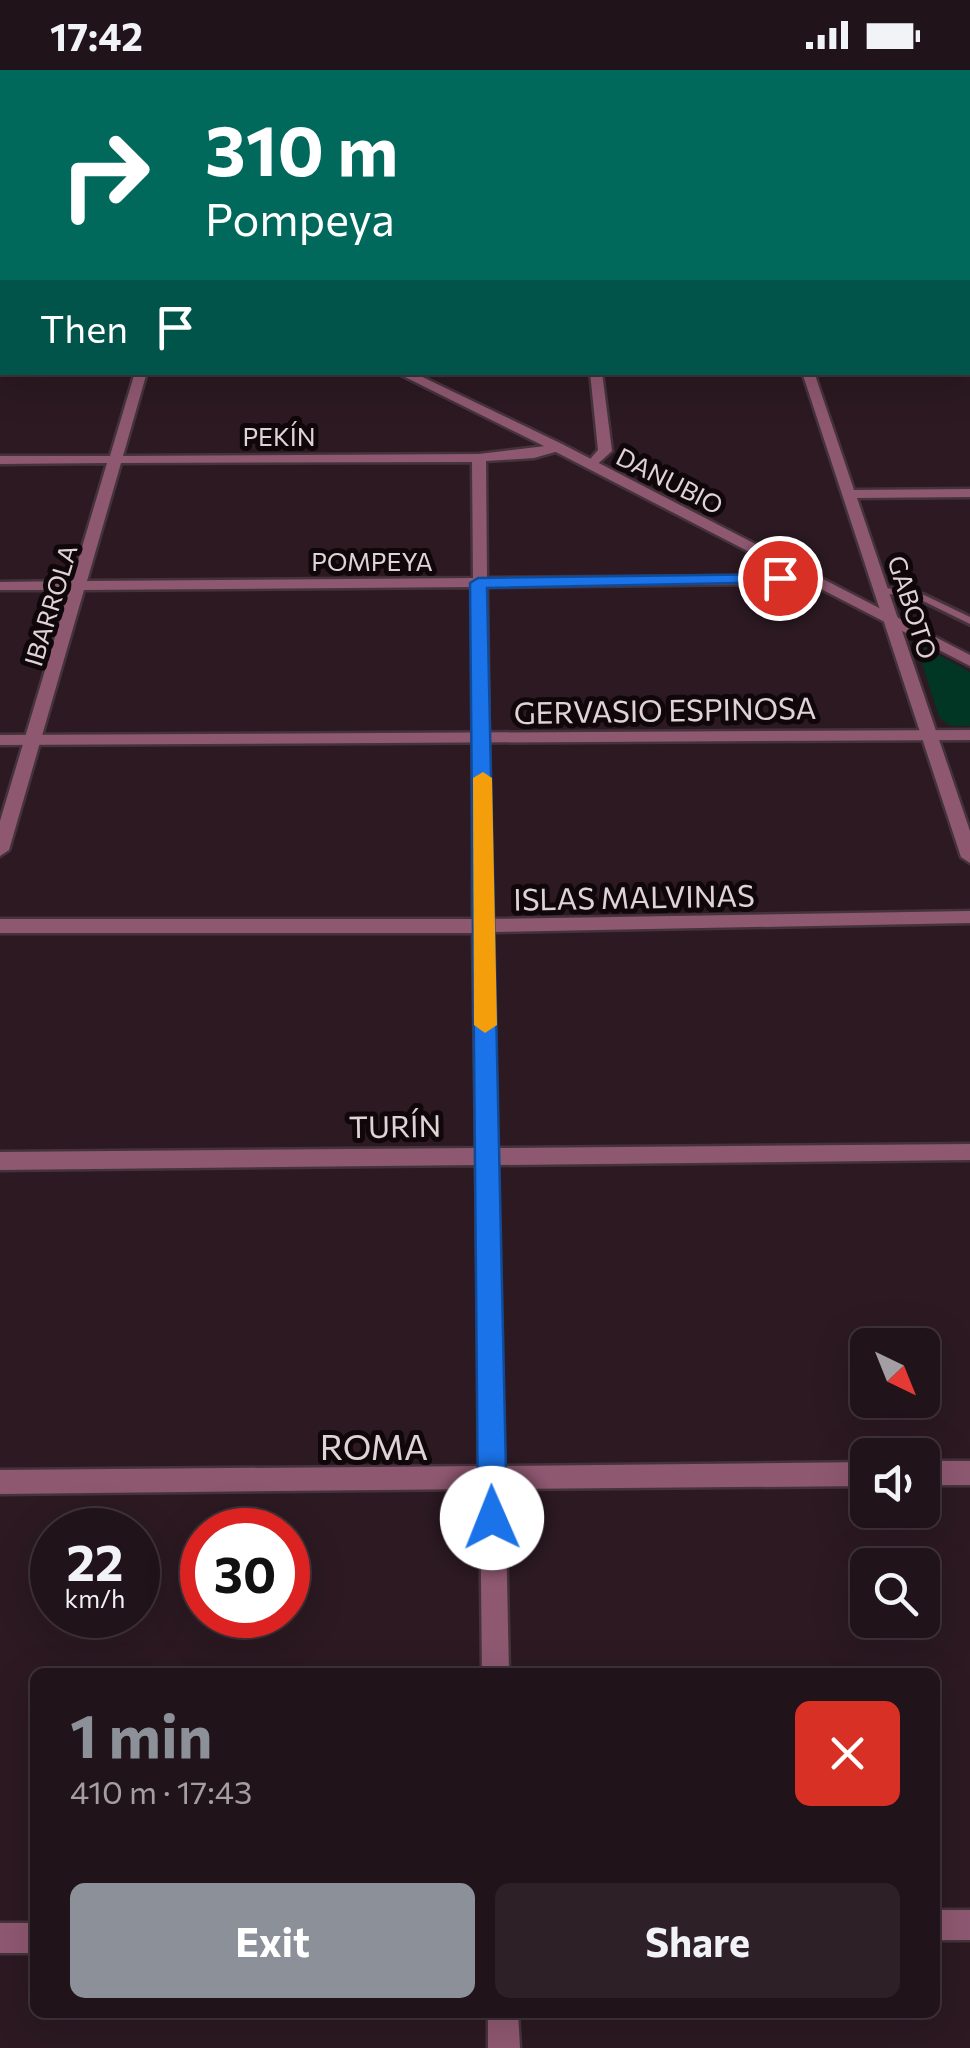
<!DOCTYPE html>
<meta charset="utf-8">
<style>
body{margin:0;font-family:Commissioner,sans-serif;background:#2d2027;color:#f1f3f6;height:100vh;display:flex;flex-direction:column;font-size:38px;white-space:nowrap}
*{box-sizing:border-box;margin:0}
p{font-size:32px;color:#a29ea2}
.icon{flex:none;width:55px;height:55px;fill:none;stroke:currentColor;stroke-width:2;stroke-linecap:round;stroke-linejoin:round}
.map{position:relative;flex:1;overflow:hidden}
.sheet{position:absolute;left:30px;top:1598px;width:910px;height:350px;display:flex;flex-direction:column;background:#21131a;border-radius:15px;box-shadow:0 10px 40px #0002,0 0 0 2px #3e3239}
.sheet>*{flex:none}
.banner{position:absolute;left:0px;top:0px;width:970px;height:305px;box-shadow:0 10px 40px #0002,0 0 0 2px #3e3239;background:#00695c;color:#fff;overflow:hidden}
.needle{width:65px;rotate:137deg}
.buttons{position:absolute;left:850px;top:1258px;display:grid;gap:20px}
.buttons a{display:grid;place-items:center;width:90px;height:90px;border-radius:15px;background:#21131a;box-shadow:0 10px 40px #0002,0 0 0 2px #3e3239;font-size:50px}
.speed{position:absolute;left:30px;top:1438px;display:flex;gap:20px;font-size:50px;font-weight:700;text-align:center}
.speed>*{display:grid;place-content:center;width:130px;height:130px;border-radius:50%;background:#21131a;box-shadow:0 10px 40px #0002,0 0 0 2px #3e3239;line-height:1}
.speed small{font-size:25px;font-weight:400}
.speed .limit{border:15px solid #d22;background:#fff;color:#111}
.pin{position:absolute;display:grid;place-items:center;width:85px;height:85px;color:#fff;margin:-42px;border:5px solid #fff;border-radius:50%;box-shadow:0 2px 10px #0007}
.me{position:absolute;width:110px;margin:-55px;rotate:359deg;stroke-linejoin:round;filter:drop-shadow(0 0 8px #0008)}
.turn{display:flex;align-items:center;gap:35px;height:210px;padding:0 40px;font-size:45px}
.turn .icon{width:130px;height:130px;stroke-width:2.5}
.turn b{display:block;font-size:70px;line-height:85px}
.then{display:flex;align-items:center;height:95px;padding:0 40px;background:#0003;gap:20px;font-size:38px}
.round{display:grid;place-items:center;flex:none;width:105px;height:105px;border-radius:15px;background:#2d2027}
.headline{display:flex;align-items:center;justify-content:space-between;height:170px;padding:0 40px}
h1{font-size:60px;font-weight:700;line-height:75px;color:#8c9099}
.action{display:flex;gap:20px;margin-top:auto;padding:20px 40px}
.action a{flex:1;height:115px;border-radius:15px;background:#8c9099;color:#fff;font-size:40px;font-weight:700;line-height:115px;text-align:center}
.action a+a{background:#2d2027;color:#f1f3f6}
.status{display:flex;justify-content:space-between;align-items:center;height:70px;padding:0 50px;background:#21131a;direction:ltr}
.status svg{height:28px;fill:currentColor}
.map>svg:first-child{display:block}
</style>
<div class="status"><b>17:42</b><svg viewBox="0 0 49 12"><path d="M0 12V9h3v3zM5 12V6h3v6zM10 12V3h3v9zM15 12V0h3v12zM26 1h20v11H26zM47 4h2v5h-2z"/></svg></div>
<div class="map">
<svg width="970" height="1978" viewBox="0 0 970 1978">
<rect width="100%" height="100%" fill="#2c1922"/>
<polygon fill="#003623" points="915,572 970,602 970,656 950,656 939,647"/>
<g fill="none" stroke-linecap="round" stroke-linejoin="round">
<g stroke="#45333b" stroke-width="6">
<polygon id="service" points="881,517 924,525 970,547 970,554 919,529 878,522 876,520"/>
</g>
<g stroke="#45333b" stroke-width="5">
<g id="minor">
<rect x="222" y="0" width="8" height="2"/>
<rect x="400" y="0" width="8" height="2"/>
<polygon points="553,0 561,0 562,2 554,2"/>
<polygon points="700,0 708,0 709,2 701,2"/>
<polygon points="866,0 875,0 876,2 868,2"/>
<rect x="968" y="120" width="2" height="6"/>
<rect x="0" y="126" width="2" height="6"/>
<rect x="0" y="198" width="2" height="6"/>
<rect x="968" y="250" width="2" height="6"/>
<polygon points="0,284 2,285 2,291 0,292"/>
<path d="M135,302h12l-24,84 356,-2 83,-10v6l-28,8 -48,3 1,117 274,-2 43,-6 7,4 -7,4 -43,6 -274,3 4,332 479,-8v12l-479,9 6,216 473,-4v16l-473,5 7,301 364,-4v24l-363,3 4,183h-27l-2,-183 -480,5v-24l480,-4 -4,-301 -476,5v-18l476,-4 -3,-215h-473v-14h473v-332l-389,3 -75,260 -9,6v-35l69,-231h-69v-8l72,-1 35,-118 -107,1v-8h110zM472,392l1,116 -386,3 34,-118z"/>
<polygon points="590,302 602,302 612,381 592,399 585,395 598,380"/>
<polygon points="802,302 814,302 854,420 970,419 970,427 857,428 970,761 970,793 961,787"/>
<rect x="922" y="1391" width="48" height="24"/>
<rect x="935" y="1840" width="35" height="30"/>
<rect x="0" y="1853" width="35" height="30"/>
<polygon points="488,1942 518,1942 520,1978 488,1978"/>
</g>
</g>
<g stroke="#45333b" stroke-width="5">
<g id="tertiary">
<polygon points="0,139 2,140 2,146 0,146"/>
<polygon points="395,302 412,302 562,374 970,585 970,596 552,380"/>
<polygon points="970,660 970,670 0,675 0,665"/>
</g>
</g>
<g stroke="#45333b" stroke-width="5">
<g id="secondary">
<rect x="968" y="10" width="2" height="6"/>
<rect x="0" y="14" width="2" height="6"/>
</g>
</g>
<use href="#service" fill="#8e5871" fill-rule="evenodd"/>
<use href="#minor" fill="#8e5871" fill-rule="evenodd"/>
<use href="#tertiary" fill="#8e5871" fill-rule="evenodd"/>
<use href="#secondary" fill="#ce76a0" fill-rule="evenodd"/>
</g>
<polygon fill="#1a73e8" stroke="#114b97" stroke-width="2.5" points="780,504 786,505 786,512 487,518 507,1448 503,1458 492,1462 482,1458 478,1448 470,513 478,508"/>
<polygon fill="#f59e0b" points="483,702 492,708 497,955 485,963 474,955 473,708"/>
<g text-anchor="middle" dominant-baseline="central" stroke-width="10" stroke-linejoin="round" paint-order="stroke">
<g font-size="25" fill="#e0d3d8" stroke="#0f070a">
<text x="279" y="366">PEKÍN</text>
<text transform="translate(670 410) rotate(27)">DANUBIO</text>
<text x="372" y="491">POMPEYA</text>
<text transform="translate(50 535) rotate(-73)">IBARROLA</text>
<text transform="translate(913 537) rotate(72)">GABOTO</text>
</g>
<g font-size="30" fill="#e0d3d8" stroke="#0f070a">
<text transform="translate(665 639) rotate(-1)">GERVASIO ESPINOSA</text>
<text transform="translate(634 826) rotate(-1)">ISLAS MALVINAS</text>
<text transform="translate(395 1055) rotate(-1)">TURÍN</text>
</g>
<g font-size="35" fill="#e0d3d8" stroke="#0f070a">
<text x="374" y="1375">ROMA</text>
</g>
</g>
</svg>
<div class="buttons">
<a><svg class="needle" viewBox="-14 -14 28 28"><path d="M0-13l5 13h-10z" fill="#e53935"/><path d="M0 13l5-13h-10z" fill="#a29ea2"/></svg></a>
<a><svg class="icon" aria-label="sound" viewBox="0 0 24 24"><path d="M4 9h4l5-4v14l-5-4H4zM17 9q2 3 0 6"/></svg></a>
<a><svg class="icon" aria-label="search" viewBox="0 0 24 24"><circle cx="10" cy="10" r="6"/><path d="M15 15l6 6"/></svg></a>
</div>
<div class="speed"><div>22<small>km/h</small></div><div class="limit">30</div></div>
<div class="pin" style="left:780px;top:508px;background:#d93025"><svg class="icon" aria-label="arrive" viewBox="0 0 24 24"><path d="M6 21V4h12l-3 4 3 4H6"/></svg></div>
<svg class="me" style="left:492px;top:1448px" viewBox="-20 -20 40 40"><circle r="19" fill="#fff"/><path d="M0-13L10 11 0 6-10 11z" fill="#1a73e8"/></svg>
<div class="banner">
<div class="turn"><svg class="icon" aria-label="right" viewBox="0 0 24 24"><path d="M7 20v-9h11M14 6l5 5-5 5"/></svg><div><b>310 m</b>Pompeya</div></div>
<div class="then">Then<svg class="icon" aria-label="arrive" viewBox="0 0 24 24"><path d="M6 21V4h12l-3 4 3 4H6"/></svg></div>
</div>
<section class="sheet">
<div class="headline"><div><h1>1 min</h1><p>410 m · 17:43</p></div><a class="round" style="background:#d93025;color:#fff"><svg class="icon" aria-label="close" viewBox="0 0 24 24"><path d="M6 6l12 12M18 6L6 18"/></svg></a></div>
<div class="action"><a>Exit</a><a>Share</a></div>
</section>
</div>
